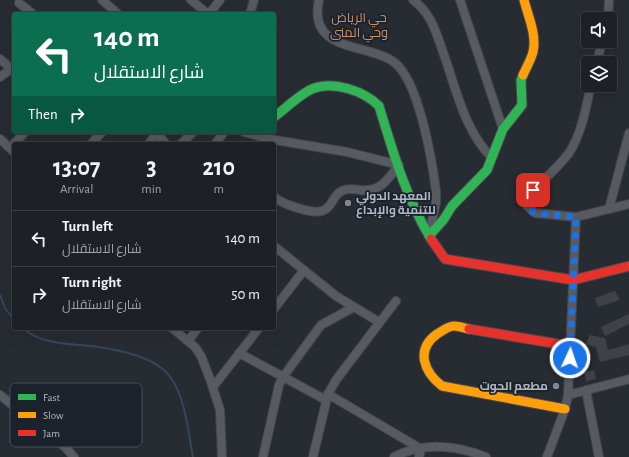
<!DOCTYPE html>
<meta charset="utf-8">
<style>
body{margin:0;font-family:"Alegreya Sans",Cairo,sans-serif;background:#2a2e32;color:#f1f3f6;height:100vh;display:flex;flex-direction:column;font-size:15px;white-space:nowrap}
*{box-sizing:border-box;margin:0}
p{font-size:13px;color:#a0a3a7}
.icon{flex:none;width:22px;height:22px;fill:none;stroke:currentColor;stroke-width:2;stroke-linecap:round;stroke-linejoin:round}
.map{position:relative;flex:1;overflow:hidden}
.sheet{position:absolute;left:12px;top:142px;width:264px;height:188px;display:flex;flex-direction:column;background:#1d2126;border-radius:4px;box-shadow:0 4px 16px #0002,0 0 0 1px #3b3e43}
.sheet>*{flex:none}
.guide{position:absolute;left:12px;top:12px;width:264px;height:122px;border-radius:4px;box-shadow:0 4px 16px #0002,0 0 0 1px #3b3e43;background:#0b6e4f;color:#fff;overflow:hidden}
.fabs{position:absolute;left:581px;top:12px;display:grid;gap:8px}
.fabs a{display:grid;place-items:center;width:36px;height:36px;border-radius:4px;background:#1d2126;box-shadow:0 4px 16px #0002,0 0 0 1px #3b3e43;font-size:20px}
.pin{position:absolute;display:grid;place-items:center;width:34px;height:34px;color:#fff;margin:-17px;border-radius:8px;box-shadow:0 2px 6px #0006}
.me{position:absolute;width:44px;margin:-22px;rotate:3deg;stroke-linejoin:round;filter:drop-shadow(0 0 3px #0008)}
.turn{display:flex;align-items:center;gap:14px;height:84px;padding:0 16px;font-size:18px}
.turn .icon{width:52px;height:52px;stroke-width:2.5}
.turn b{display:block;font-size:28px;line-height:34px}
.then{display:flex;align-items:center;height:38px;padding:0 16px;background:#0003;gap:8px;font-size:15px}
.eta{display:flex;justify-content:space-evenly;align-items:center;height:68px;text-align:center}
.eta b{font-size:24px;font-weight:700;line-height:28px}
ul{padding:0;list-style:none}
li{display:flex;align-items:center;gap:12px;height:56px;padding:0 16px;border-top:1px solid #3b3e43}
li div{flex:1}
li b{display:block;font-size:15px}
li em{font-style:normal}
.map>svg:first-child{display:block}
</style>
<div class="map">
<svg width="629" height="457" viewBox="0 0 629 457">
<rect width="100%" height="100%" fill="#272c32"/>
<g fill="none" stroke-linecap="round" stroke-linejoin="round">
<g stroke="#37465c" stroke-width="2">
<polyline points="0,295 5,308 14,320"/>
<path d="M22,328c18,14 35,15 57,17 27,2 76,9 92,33 15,22 17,54 22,79"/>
</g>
</g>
<g fill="#3e4247">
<polygon points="615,291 620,300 598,307 595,298"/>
<polygon points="629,314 629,324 605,336 601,327"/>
<polygon points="590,335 605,338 608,350 629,344 629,355 600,362 596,347 585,345"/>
<polygon points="594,370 596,379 586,381 584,372"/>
</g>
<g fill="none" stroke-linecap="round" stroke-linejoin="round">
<g stroke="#43474b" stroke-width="10">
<g id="street">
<polyline points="102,0 118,14"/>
<polyline points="191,0 208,14"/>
<path d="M319,0c-12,54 50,42 76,63 24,19 37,97 41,128v12l-7,31"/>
<path d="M413,0c18,13 23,32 30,52 13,36 21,78 49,106"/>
<polyline points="460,0 503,129"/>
<polyline points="19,3 33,14"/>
<polyline points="209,14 220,0"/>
<polyline points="250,14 254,0"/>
<polyline points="608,19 609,0"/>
<polyline points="0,59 14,71"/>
<polyline points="597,63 602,41"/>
<polyline points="0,77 11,69"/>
<path d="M591,85c-5,22 -9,48 -22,68 -12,16 -27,28 -41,42l-1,11 8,7 41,4 53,-13"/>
<polyline points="156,132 166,144"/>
<path d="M244,132l25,7 78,13 52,13c-12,15 -18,27 -39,25 -6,-1 -13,-2 -18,1 -8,3 -9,13 -16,18 -10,8 -43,-5 -52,-12"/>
<polyline points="0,139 14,152"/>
<polyline points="14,144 25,132"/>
<polyline points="91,144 102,132"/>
<polyline points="149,144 157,132"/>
<polyline points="181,144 193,132"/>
<polyline points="215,144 224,132"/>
<polyline points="609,209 629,133"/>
<polyline points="274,246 336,296 379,322"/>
<polyline points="274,309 304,270"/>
<polyline points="172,328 195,347 201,356 210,379 220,410 222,457"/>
<polyline points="188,341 198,328"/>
<polyline points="239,353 326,400"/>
<polyline points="213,387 259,328"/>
<polyline points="586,390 599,457"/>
<polyline points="328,394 421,449 419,457"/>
<polyline points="0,395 65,447 74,457"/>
<polyline points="568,395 629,379"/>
<polyline points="263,457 279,385 283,377 321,325 354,307"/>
<polyline points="313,457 328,394 336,380 396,301"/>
<path d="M394,457c29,-15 62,-12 92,0"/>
<polyline points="547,457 565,409 568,395 576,217"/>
</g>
</g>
<g stroke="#44484f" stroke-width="11">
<g id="fast">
<path d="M274,117c11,-8 26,-23 38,-28 21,-9 52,2 67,17 14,46 27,92 52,133"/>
<polyline points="429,236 444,219 452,206 487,170 503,129 522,105 521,80 523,75"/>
</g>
</g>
<g stroke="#44484f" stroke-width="11">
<g id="slow">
<path d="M523,75c3,-7 8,-15 10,-23 4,-17 -5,-36 -9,-52"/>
<path d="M469,329c-5,-1 -10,-3 -15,-3 -6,0 -12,5 -17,8 -22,16 -13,38 5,52l123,23"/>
</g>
</g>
<g stroke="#44484f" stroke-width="11">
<g id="jam">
<polyline points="431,239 445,259 573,280 629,266"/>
<polyline points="469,329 570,346"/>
</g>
</g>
<use href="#street" stroke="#575a61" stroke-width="8"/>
<use href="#fast" stroke="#30b455" stroke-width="9"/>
<use href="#slow" stroke="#ff9f0a" stroke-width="9"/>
<use href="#jam" stroke="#e5322d" stroke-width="9"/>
</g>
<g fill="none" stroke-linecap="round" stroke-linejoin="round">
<path stroke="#1a73e8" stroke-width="7" stroke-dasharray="0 12.6" d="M533,190c-8,8 -9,17 2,23l41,4 -6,141"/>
</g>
<g fill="#808791" stroke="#1b222c" stroke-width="1.5">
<circle cx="348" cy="203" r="4"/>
<circle cx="556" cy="386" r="4"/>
</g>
<g text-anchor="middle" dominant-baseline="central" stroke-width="3.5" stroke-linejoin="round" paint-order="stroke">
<g font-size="12" font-weight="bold" fill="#b0b8c4" stroke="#1b222c" text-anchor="start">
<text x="356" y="196">المعهد الدولي<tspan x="356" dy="14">للتنمية والإبداع</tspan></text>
<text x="548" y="386" text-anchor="end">مطعم الحوت</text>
</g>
<g font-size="13" fill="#cc9063" stroke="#1b222c">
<text x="359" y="18">حي الرياض<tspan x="359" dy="15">وحي المنى</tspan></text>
</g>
</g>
<rect x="10" y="383" width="132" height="64" rx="6" fill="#1b222c" stroke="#484f5a" stroke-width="1"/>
<rect x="18" y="394" width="18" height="6" fill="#30b455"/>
<rect x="18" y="412" width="18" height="6" fill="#ff9f0a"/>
<rect x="18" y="430" width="18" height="6" fill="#e5322d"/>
<g font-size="11" fill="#b0b8c4">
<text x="43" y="401">Fast</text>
<text x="43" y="419">Slow</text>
<text x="43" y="437">Jam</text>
</g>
</svg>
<div class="fabs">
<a><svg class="icon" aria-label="sound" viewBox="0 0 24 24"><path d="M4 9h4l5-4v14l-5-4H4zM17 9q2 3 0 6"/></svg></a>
<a><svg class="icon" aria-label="layers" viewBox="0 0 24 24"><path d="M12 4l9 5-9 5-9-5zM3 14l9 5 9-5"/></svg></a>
</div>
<div class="pin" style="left:533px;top:190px;background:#d93025"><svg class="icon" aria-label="arrive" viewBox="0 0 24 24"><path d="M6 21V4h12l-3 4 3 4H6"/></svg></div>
<svg class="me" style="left:570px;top:358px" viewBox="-20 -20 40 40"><circle r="17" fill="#1a73e8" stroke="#fff" stroke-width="3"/><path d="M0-11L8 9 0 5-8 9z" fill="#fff"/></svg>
<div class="guide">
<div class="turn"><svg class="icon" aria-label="left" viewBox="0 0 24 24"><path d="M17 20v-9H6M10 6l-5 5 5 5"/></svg><div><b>140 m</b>شارع الاستقلال</div></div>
<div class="then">Then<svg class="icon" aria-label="right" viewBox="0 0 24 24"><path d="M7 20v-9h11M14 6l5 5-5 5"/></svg></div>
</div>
<section class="sheet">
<div class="eta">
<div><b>13:07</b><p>Arrival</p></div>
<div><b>3</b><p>min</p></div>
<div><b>210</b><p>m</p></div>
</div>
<ul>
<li><svg class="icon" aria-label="left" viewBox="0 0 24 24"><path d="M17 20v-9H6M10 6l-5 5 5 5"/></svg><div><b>Turn left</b><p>شارع الاستقلال</p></div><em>140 m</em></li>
<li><svg class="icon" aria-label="right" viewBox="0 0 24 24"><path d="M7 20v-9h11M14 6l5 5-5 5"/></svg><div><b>Turn right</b><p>شارع الاستقلال</p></div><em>50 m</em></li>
</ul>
</section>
</div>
